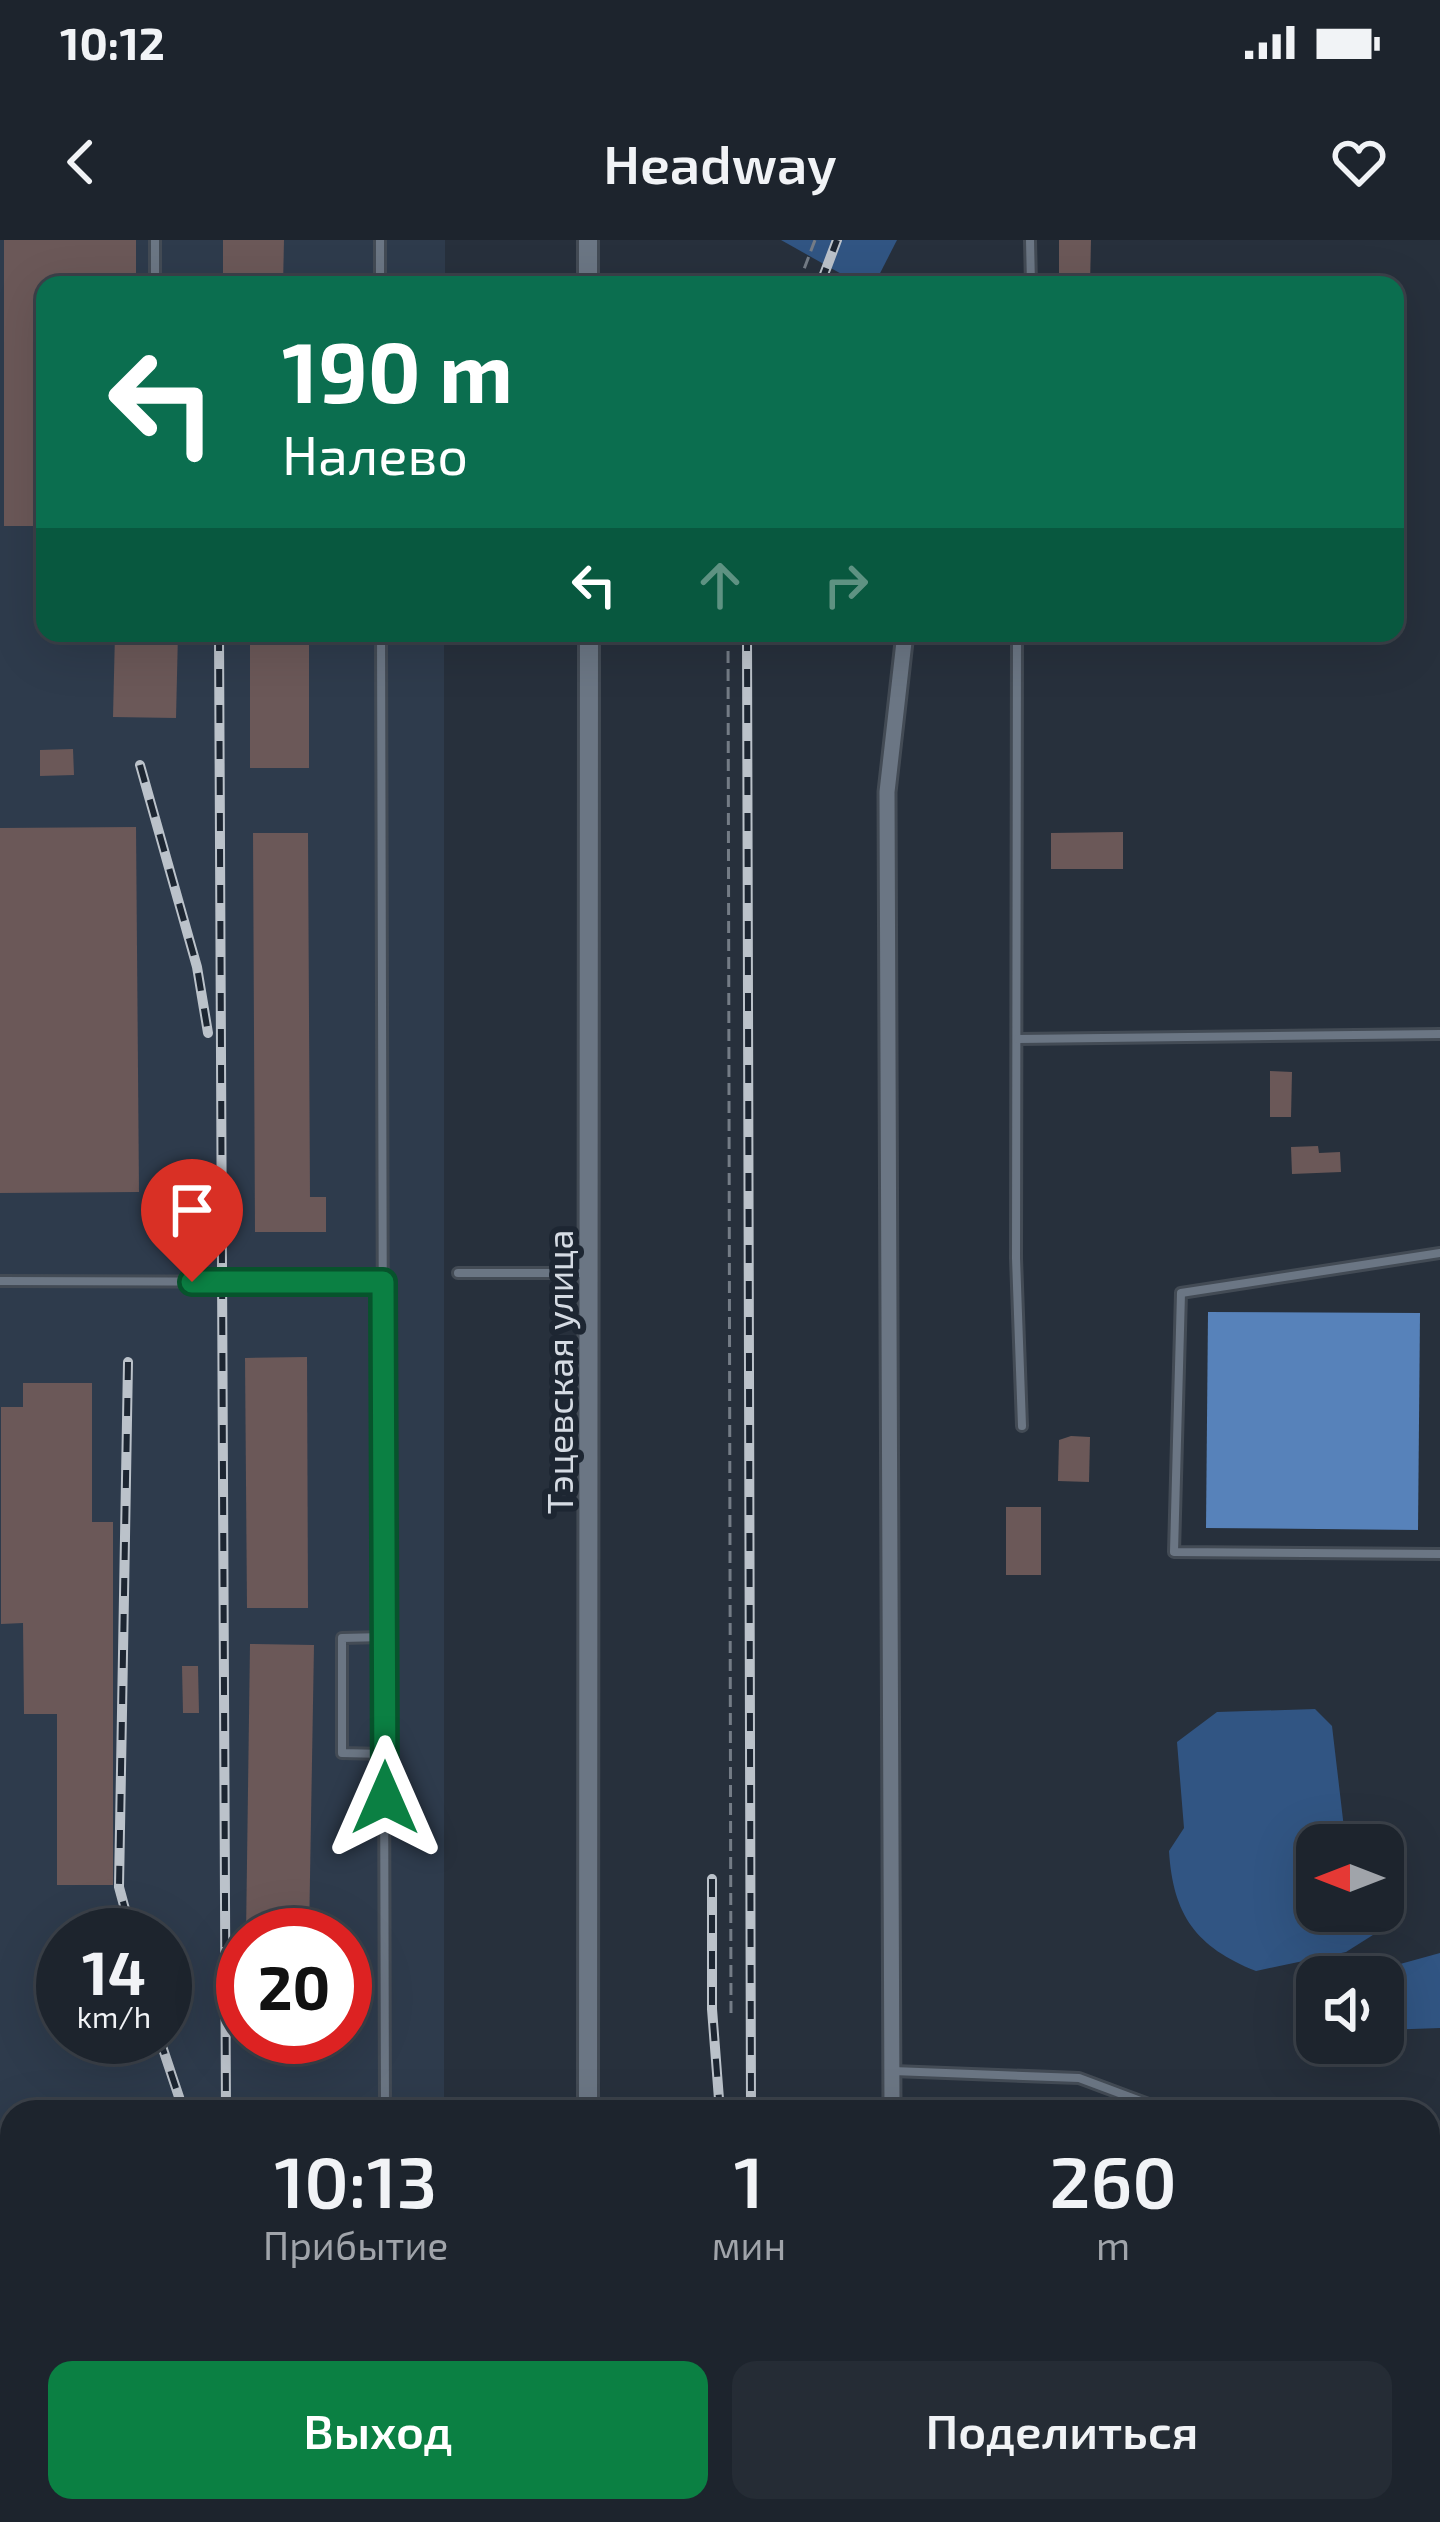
<!DOCTYPE html>
<html lang="ru">
<meta charset="utf-8">
<style>
body{margin:0;font-family:"Exo 2",sans-serif;background:#252c35;color:#f1f3f6;height:100vh;display:flex;flex-direction:column;font-size:45px;white-space:nowrap}
*{box-sizing:border-box;margin:0}
p{font-size:39px;color:#a0a4aa}
.icon{flex:none;width:66px;height:66px;fill:none;stroke:currentColor;stroke-width:2;stroke-linecap:round;stroke-linejoin:round}
.map{position:relative;flex:1;overflow:hidden}
.panel{position:absolute;left:0px;top:1860px;width:1440px;height:423px;display:flex;flex-direction:column;background:#1d242d;border-radius:36px 36px 0 0;box-shadow:0 12px 48px #0002,0 0 0 3px #3b4149}
.panel>*{flex:none}
.top-card{position:absolute;left:36px;top:36px;width:1368px;height:366px;border-radius:24px;box-shadow:0 12px 48px #0002,0 0 0 3px #3b4149;background:#0b6e4f;color:#fff;overflow:hidden}
.needle{width:78px;rotate:270deg}
.controls{position:absolute;left:1296px;top:1584px;display:grid;gap:24px}
.controls a{display:grid;place-items:center;width:108px;height:108px;border-radius:24px;background:#1d242d;box-shadow:0 12px 48px #0002,0 0 0 3px #3b4149;font-size:60px}
.speed{position:absolute;left:36px;top:1668px;display:flex;gap:24px;font-size:60px;font-weight:700;text-align:center}
.speed>*{display:grid;place-content:center;width:156px;height:156px;border-radius:50%;background:#1d242d;box-shadow:0 12px 48px #0002,0 0 0 3px #3b4149;line-height:1}
.speed small{font-size:30px;font-weight:400}
.speed .limit{border:18px solid #d22;background:#fff;color:#111}
.pin{position:absolute;display:grid;place-items:center;width:102px;height:102px;color:#fff;margin:-123px -51px;border-radius:50% 50% 50% 0;rotate:-45deg;box-shadow:0 0 12px #0007}
.pin .icon{rotate:45deg}
.me{position:absolute;width:132px;margin:-66px;rotate:0deg;stroke-linejoin:round;filter:drop-shadow(0 0 9px #0008)}
.turn{display:flex;align-items:center;gap:42px;height:252px;padding:0 48px;font-size:54px}
.turn .icon{width:156px;height:156px;stroke-width:2.5}
.turn b{display:block;font-size:84px;line-height:102px}
.lanes{display:flex;align-items:center;height:114px;padding:0 48px;background:#0003;justify-content:center;gap:60px;direction:ltr}
.lanes .off{opacity:.35}
.eta{display:flex;justify-content:space-evenly;align-items:center;height:204px;text-align:center}
.eta b{font-size:72px;font-weight:600;line-height:84px}
.action{display:flex;gap:24px;margin-top:auto;padding:24px 48px}
.action a{flex:1;height:138px;border-radius:24px;background:#0b8043;color:#fff;font-size:48px;font-weight:600;line-height:138px;text-align:center}
.action a+a{background:#252c35;color:#f1f3f6}
.status{display:flex;justify-content:space-between;align-items:center;height:84px;padding:0 60px;background:#1d242d;direction:ltr}
.status svg{height:33px;fill:currentColor}
header{display:flex;justify-content:space-between;align-items:center;height:156px;padding:0 48px;background:#1d242d;font-size:54px;font-weight:600}
.map>svg:first-child{display:block}
</style>
<div class="status"><b>10:12</b><svg viewBox="0 0 49 12"><path d="M0 12V9h3v3zM5 12V6h3v6zM10 12V3h3v9zM15 12V0h3v12zM26 1h20v11H26zM47 4h2v5h-2z"/></svg></div>
<header><svg class="icon" aria-label="back" viewBox="0 0 24 24"><path d="M15 5l-7 7 7 7"/></svg>Headway<svg class="icon" aria-label="heart" viewBox="0 0 24 24"><path d="M12 20l-8-8c-3-5 5-10 8-4 3-6 11-1 8 4z"/></svg></header>
<div class="map">
<svg width="1440" height="2282" viewBox="0 0 1440 2282">
<rect width="100%" height="100%" fill="#27303c"/>
<path fill="#2e3b4c" fill-rule="evenodd" d="M0,0h445v45h-400v348h399v1479h-432v399h439v11h-451zM63,1695h102v102h-102zM243,1695h102v102h-102z"/>
<g fill="#315583">
<polygon points="781,0 897,0 874,45 861,45"/>
<path d="M1315,1469l17,17 14,119h-29v66h66v-30l1,47 -38,24 -90,19c-60,-24 -83,-56 -87,-120l15,-23 -7,-86 40,-30z"/>
<polygon points="1440,1713 1440,1788 1383,1790 1383,1737 1353,1737"/>
</g>
<polygon fill="#5782ba" points="1208,1072 1420,1073 1418,1290 1206,1288"/>
<g fill="#6b5858">
<polygon points="4,0 136,0 136,45 45,45 45,286 4,286"/>
<polygon points="223,0 284,0 283,45 223,45"/>
<polygon points="1059,0 1091,0 1090,45 1059,45"/>
<polygon points="115,393 178,393 176,478 113,477"/>
<rect x="250" y="393" width="59" height="135"/>
<polygon points="73,509 74,535 40,536 40,510"/>
<polygon points="136,587 139,952 0,953 0,588"/>
<polygon points="1123,592 1123,629 1051,629 1051,593"/>
<polygon points="253,593 308,593 310,957 326,957 326,992 255,992"/>
<polygon points="1270,831 1292,832 1291,877 1270,877"/>
<polygon points="1318,906 1319,913 1340,912 1341,932 1292,934 1291,907"/>
<polygon points="307,1117 308,1368 247,1368 245,1118"/>
<polygon points="23,1143 92,1143 92,1282 113,1282 113,1645 57,1645 57,1474 24,1474 23,1383 1,1384 1,1167 23,1167"/>
<polygon points="1071,1196 1090,1197 1089,1242 1058,1241 1059,1200"/>
<rect x="1006" y="1267" width="35" height="68"/>
<polygon points="250,1404 314,1405 309,1695 246,1695"/>
<polygon points="182,1426 198,1426 199,1473 183,1473"/>
</g>
<g fill="none" stroke-linecap="round" stroke-linejoin="round">
<g stroke="#434b55" stroke-width="14">
<g id="service">
<polyline points="155,0 155,45"/>
<polyline points="380,0 380,45"/>
<polyline points="1030,0 1031,45"/>
<polyline points="381,393 385,1872"/>
<polyline points="1017,393 1016,1018 1022,1186"/>
<polyline points="1018,799 1440,794"/>
<polyline points="1440,1013 1181,1053 1174,1312 1440,1314"/>
<polyline points="458,1033 589,1033"/>
<polyline points="0,1041 384,1042"/>
<polyline points="384,1397 342,1398 342,1513 384,1514"/>
<polyline points="893,1831 1079,1838 1170,1872"/>
<polyline points="1428,2026 1440,2034"/>
<polyline points="1428,2100 1440,2100"/>
<polyline points="0,2123 12,2123"/>
<polyline points="1012,2271 1012,2282"/>
<polyline points="385,2282 385,2271"/>
</g>
</g>
<g stroke="#434b55" stroke-width="21">
<g id="minor">
<polyline points="892,1872 887,552 905,393"/>
<polyline points="895,2271 895,2282"/>
</g>
</g>
<g stroke="#434b55" stroke-width="24">
<g id="tertiary">
<polyline points="588,0 588,45"/>
<polyline points="588,1872 589,393"/>
<polyline points="587,2282 587,2271"/>
</g>
</g>
<g stroke="#747c86" stroke-width="3" stroke-dasharray="12 6" stroke-linecap="butt">
<polyline points="798,45 815,0"/>
<polyline points="728,393 731,1775"/>
<polyline points="1428,1996 1440,1995"/>
</g>
<use href="#service" stroke="#6b7684" stroke-width="8"/>
<use href="#minor" stroke="#6b7684" stroke-width="15"/>
<use href="#tertiary" stroke="#6b7684" stroke-width="18"/>
<g stroke="#bbc2ca" stroke-width="10">
<g id="rail">
<polyline points="820,45 837,0"/>
<polyline points="219,393 226,1872"/>
<polyline points="747,393 751,1872"/>
<polyline points="140,525 197,727 208,793"/>
<polyline points="128,1122 119,1647 132,1695"/>
<polyline points="712,1639 712,1769 720,1872"/>
<polyline points="159,1797 184,1872"/>
<polyline points="239,2282 239,2271"/>
<polyline points="748,2282 748,2271"/>
</g>
</g>
<use href="#rail" stroke="#1d2632" stroke-width="6" stroke-dasharray="18" stroke-linecap="butt"/>
</g>
<g fill="none" stroke-linecap="round" stroke-linejoin="round">
<g stroke="#07532c" stroke-width="30">
<polyline id="route" points="192,1042 383,1042 385,1558"/>
</g>
<use href="#route" stroke="#0b8043" stroke-width="21"/>
</g>
<g text-anchor="middle" dominant-baseline="central" stroke-width="12" stroke-linejoin="round" paint-order="stroke">
<g font-size="36" fill="#d5dbe3" stroke="#1d2632">
<text transform="translate(558 1132) rotate(-90)">Тэцевская улица</text>
</g>
</g>
</svg>
<div class="controls">
<a><svg class="needle" viewBox="-14 -14 28 28"><path d="M0-13l5 13h-10z" fill="#e53935"/><path d="M0 13l5-13h-10z" fill="#a0a4aa"/></svg></a>
<a><svg class="icon" aria-label="sound" viewBox="0 0 24 24"><path d="M4 9h4l5-4v14l-5-4H4zM17 9q2 3 0 6"/></svg></a>
</div>
<div class="speed"><div>14<small>km/h</small></div><div class="limit">20</div></div>
<div class="pin" style="left:192px;top:1042px;background:#d93025"><svg class="icon" aria-label="arrive" viewBox="0 0 24 24"><path d="M6 21V4h12l-3 4 3 4H6"/></svg></div>
<svg class="me" style="left:385px;top:1558px" viewBox="-20 -20 40 40"><path d="M0-17L14 15 0 8-14 15z" fill="#0b8043" stroke="#fff" stroke-width="4"/></svg>
<div class="top-card">
<div class="turn"><svg class="icon" aria-label="left" viewBox="0 0 24 24"><path d="M17 20v-9H6M10 6l-5 5 5 5"/></svg><div><b>190 m</b>Налево</div></div>
<div class="lanes"><svg class="icon" aria-label="left" viewBox="0 0 24 24"><path d="M17 20v-9H6M10 6l-5 5 5 5"/></svg><svg class="icon off" aria-label="ahead" viewBox="0 0 24 24"><path d="M12 20V5M6 11l6-6 6 6"/></svg><svg class="icon off" aria-label="right" viewBox="0 0 24 24"><path d="M7 20v-9h11M14 6l5 5-5 5"/></svg></div>
</div>
<section class="panel">
<div class="eta">
<div><b>10:13</b><p>Прибытие</p></div>
<div><b>1</b><p>мин</p></div>
<div><b>260</b><p>m</p></div>
</div>
<div class="action"><a>Выход</a><a>Поделиться</a></div>
</section>
</div>
